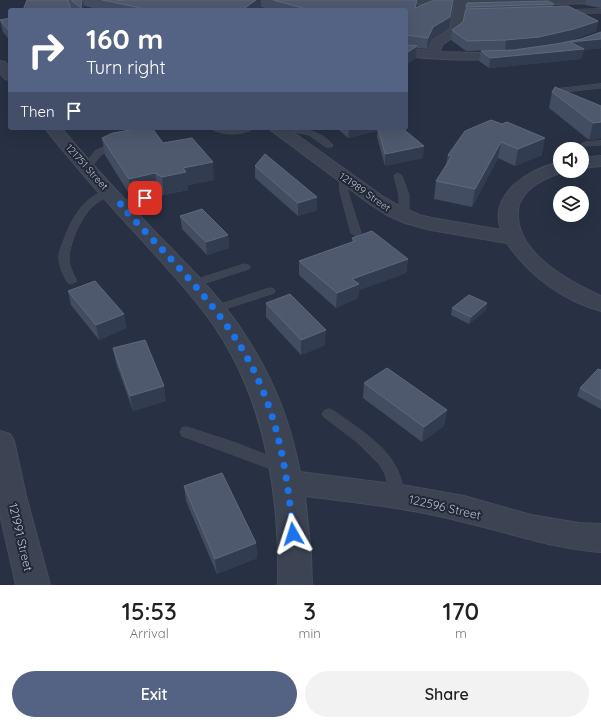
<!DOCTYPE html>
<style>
body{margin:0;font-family:Quicksand,sans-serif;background:#f2f2f2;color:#202124;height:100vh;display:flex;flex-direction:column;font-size:15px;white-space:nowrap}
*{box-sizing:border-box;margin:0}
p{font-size:13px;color:#757577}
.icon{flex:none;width:22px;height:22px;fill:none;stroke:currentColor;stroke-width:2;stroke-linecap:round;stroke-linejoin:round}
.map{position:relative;height:585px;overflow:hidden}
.side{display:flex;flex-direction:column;background:#fff;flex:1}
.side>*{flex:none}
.hud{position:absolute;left:8px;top:8px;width:400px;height:122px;border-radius:4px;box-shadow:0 4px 16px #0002;background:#546283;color:#fff;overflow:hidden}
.fabs{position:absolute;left:553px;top:142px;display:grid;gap:8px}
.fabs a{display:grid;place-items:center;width:36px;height:36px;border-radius:50%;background:#fff;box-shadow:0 4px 16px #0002;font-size:20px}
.pin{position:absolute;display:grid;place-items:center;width:34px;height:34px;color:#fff;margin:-17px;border-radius:8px;box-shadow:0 2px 6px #0006}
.me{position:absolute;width:44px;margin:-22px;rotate:354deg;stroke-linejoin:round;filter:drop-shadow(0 0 3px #0008)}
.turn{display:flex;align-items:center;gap:14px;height:84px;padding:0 12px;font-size:18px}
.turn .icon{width:52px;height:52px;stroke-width:2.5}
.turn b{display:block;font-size:28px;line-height:34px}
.then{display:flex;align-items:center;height:38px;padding:0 12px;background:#0003;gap:8px;font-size:15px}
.eta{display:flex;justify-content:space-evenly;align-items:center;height:68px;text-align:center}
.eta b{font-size:24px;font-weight:600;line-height:28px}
.action{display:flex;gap:8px;margin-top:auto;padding:8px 12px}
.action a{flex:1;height:46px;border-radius:24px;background:#546283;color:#fff;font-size:16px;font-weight:600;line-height:46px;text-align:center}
.action a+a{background:#f2f2f2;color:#202124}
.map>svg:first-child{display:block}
</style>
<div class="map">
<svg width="601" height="585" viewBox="0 0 601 585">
<rect width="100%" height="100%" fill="#273143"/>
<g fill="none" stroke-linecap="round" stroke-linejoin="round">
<g stroke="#454c5c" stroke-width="1">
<g id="service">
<polygon points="601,9 601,13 565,14 562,12 565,10"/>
<polygon points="601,84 601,88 556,93 553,91 556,89"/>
<path d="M210,128h44c-10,8 -34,8 -44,0z"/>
<path d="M283,128c19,0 37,2 50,17l-1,2h-6l-17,-12 -25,-5z"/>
<polygon points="601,141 601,145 585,146 581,144 585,142"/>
<polygon points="115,142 121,142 122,144 101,155 90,169 84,169 83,167 95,151"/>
<polygon points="343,173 347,176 348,192 361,233 356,236 351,233 340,192 339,176"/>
<polygon points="398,173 402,176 409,195 409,216 404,219 399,216 399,195 394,176"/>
<path d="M110,189l3,1 1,2 -1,2c-7,3 -15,7 -21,13 -11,10 -24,39 -23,54 1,7 5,14 8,20l-5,3 -4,-1c-4,-6 -8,-14 -9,-23 -1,-7 3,-16 6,-23 8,-22 21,-42 45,-48z"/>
<polygon points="158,192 163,195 161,197 120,207 115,204 117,202"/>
<polygon points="245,264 249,265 250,267 249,269 193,287 188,284 189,282"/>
<polygon points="270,288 274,289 275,291 274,293 213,313 209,312 207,310 209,308"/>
<path d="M329,409l5,2c26,19 60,38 68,72 1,7 3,12 0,18l-5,2 -5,-2 -7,-27 -6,-10 -22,-22 -33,-25 -2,-3 2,-3z"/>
<polygon points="187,427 236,443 287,463 289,467 287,471 282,473 182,436 180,432 182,428"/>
</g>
</g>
<g stroke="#454c5c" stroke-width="2">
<g id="minor">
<path d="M392,0h209v3l-136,3 -4,25 -19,14 -2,7 41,1 29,-3 4,1 2,3 -2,3 -4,1c-35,3 -69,2 -104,-2v-8l22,3 5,-11 17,-11 4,-23 -57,-3z"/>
<polygon points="0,61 5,62 10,68 10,80 5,79 0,73"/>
<path d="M45,128h16c30,36 62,70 94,104 33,34 68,67 93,108 26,40 43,85 52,132l108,14 56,10 67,19 48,8 22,1v28c-48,-3 -90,-19 -137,-30 -52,-14 -106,-19 -159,-26l6,58 1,31h-34c2,-100 -15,-202 -80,-281 -38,-47 -82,-90 -120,-136 -11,-13 -23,-26 -33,-40z"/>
<path d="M269,128h18l95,68 19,11 18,8 13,3 69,12c-13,-37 29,-61 59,-68v9h5c-14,5 -30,11 -40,23 -5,6 -8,14 -7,23 2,38 52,65 83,79v15c-38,-10 -72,-36 -94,-68l-76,-13 -26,-7 -18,-8 -17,-11 -98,-73z"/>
<polygon points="601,156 601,166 582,168 582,158"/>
<polygon points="0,431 10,434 14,441 26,496 50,585 16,585 0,514"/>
</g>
</g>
<use href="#service" fill="#3c4353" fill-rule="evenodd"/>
<use href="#minor" fill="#3c4353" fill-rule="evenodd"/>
</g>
<g fill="#424d61" fill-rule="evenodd">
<polygon points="27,0 112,0 113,1 122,0 418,0 417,8 452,7 449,28 432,39 427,49 417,48 416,58 407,64 406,64 406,10 271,10 261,7 258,10 101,10 84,6 84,10 72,10 70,8"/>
<polygon points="586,0 601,0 601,8 585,5"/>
<path d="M467,3l87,1 -1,2 45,15 -2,10 -24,9 -35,7 19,-3 25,-5 20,-7v16l-17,2 -3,9 -92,9 -10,-7 2,-10 23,-1 -38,1 -15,-11 1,-10 11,-8zM537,47l-23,3h-9z"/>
<polygon points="10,18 10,41 3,32 0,20"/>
<polygon points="552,92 601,106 601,138 589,140 549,108"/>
<polygon points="502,124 542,155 515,166 498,158 472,207 434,199 436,181 446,165 448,155"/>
<polygon points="128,128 152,128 163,143 214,180 188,185 188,190 164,195 158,191 131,197 105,155 102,138 128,130"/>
<polygon points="337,128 402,128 423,158 385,166 377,137 377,131 348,138"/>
<polygon points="255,166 317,210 298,216 255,178"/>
<polygon points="180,216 228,235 229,248 207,255 182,229"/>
<polygon points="352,238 408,259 406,273 359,290 358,298 336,308 299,275 299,261 352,242"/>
<polygon points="68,291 124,314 126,328 99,340 71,305"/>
<polygon points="266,303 325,345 301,355 266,317"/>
<polygon points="487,303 486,310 469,324 451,315 452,308"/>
<polygon points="113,348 166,401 133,411 116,363"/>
<polygon points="601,370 601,409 577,396 580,388"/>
<polygon points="364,383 447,410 444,426 422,442 363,398"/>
<polygon points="184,486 256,543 257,558 217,574 186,501"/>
</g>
<g fill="#323c50">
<polygon points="82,0 83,0 84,6 84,10 81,10"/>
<polygon points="256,0 261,0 261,7 258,10 242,10"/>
<polygon points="417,0 418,0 417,6 414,19 415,8"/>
<polygon points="453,0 449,28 432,39 427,49 428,38 433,27"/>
<polygon points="598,21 596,31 572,40 537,47 505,50 506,40"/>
<polygon points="601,39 601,48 584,50 581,59 489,68 490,58 570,42"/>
<polygon points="417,46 416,58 407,64 408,52"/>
<polygon points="601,122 601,138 589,140 593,123"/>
<polygon points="349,128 377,128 377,131 348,138"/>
<polygon points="545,138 542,155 515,166 518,149"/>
<polygon points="501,142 498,158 472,207 475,189"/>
<polygon points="424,146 423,158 385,166 385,154"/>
<polygon points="213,162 214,180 188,185 188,190 164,195 162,177 183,168"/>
<polygon points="155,173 158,191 131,197 129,179"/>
<polygon points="317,197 317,210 298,216 298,203"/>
<polygon points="228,235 229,248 207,255 206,242"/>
<polygon points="408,259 406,273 359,290 358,298 336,308 337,293 352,279"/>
<polygon points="487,303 486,310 469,324 471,317"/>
<polygon points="124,314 126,328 99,340 96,325"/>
<polygon points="326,330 325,345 301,355 301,340"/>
<polygon points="164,386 166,401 133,411 130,396"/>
<polygon points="447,410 444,426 422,442 424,427"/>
<polygon points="256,543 257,558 217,574 215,559"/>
</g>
<g fill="#4f596d" stroke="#5f697c">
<polygon points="27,0 68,0 71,10 23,10"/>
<polygon points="71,0 82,0 81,8"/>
<polygon points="102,0 112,0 113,1 125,0 256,0 242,10 138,10 141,8"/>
<polygon points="273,0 417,0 415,8 434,0 453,0 450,17 433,27 428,38 406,35 406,10 310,10"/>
<polygon points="548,1 554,4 466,7 467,3"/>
<polygon points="568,6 598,21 574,29 539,37 506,40 467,41 452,30 463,22 466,9"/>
<polygon points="10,18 10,32 0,20"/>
<polygon points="601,32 601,39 570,42 584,49 490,58 481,51 514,50 556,44 581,39"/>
<polygon points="406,45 417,46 408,52 406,52"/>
<polygon points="555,87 601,106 601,122 593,123 552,92"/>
<polygon points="491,120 502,124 507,122 545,138 518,149 501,142 475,189 436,181 452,156 448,155 465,131"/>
<polygon points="129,128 152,128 163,143 192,138 213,162 183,168 186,172 162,177 155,173 129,179 102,138 113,133 130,130"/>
<polygon points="378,128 402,128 424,146 385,154"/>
<polygon points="265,154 317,197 298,203 255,166"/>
<polygon points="202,209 228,235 206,242 180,216"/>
<polygon points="372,231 408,259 352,279 359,284 337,293 299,261 355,241 352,238"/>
<polygon points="95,281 124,314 96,325 68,291"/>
<polygon points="290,294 326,330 301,340 266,303"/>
<polygon points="469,295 487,303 471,317 452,308"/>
<polygon points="145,340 164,386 130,396 113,348"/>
<polygon points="387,368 447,410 424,427 364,383"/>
<polygon points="598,369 601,370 601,400 580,388"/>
<polygon points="222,473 256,543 215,559 184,486"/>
</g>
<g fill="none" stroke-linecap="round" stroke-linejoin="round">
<path stroke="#1a73e8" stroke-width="7" stroke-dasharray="0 12.6" d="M145,198l-25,6c48,54 105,105 136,171 24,50 32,105 37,159"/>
</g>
<g text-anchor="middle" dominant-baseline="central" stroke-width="4" stroke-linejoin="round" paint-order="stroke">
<g font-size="10" fill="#b9bfcc" stroke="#202838">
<text transform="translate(87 167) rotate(48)">121751 Street</text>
<text transform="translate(365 192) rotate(35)">121989 Street</text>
</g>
<g font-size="12" fill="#b9bfcc" stroke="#202838">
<text transform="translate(445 507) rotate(13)">122596 Street</text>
<text transform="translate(21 537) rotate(77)">121991 Street</text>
</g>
</g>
</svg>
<div class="fabs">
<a><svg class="icon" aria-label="sound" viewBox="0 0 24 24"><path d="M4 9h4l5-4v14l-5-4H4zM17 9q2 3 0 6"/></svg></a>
<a><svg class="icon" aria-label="layers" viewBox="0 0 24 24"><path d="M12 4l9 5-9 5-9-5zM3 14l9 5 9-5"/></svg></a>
</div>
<div class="pin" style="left:145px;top:198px;background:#d93025"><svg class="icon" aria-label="arrive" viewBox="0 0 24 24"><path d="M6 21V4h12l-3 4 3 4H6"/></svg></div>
<svg class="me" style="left:293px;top:534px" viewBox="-20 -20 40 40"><path d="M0-17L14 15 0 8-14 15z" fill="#1a73e8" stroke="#fff" stroke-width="4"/></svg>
<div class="hud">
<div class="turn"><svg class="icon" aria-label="right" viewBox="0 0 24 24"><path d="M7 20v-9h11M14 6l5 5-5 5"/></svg><div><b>160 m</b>Turn right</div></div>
<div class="then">Then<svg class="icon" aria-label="arrive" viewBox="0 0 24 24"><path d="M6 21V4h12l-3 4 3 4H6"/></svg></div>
</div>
</div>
<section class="side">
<div class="eta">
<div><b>15:53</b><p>Arrival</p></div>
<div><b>3</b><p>min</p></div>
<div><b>170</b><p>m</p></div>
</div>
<div class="action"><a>Exit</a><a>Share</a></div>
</section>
